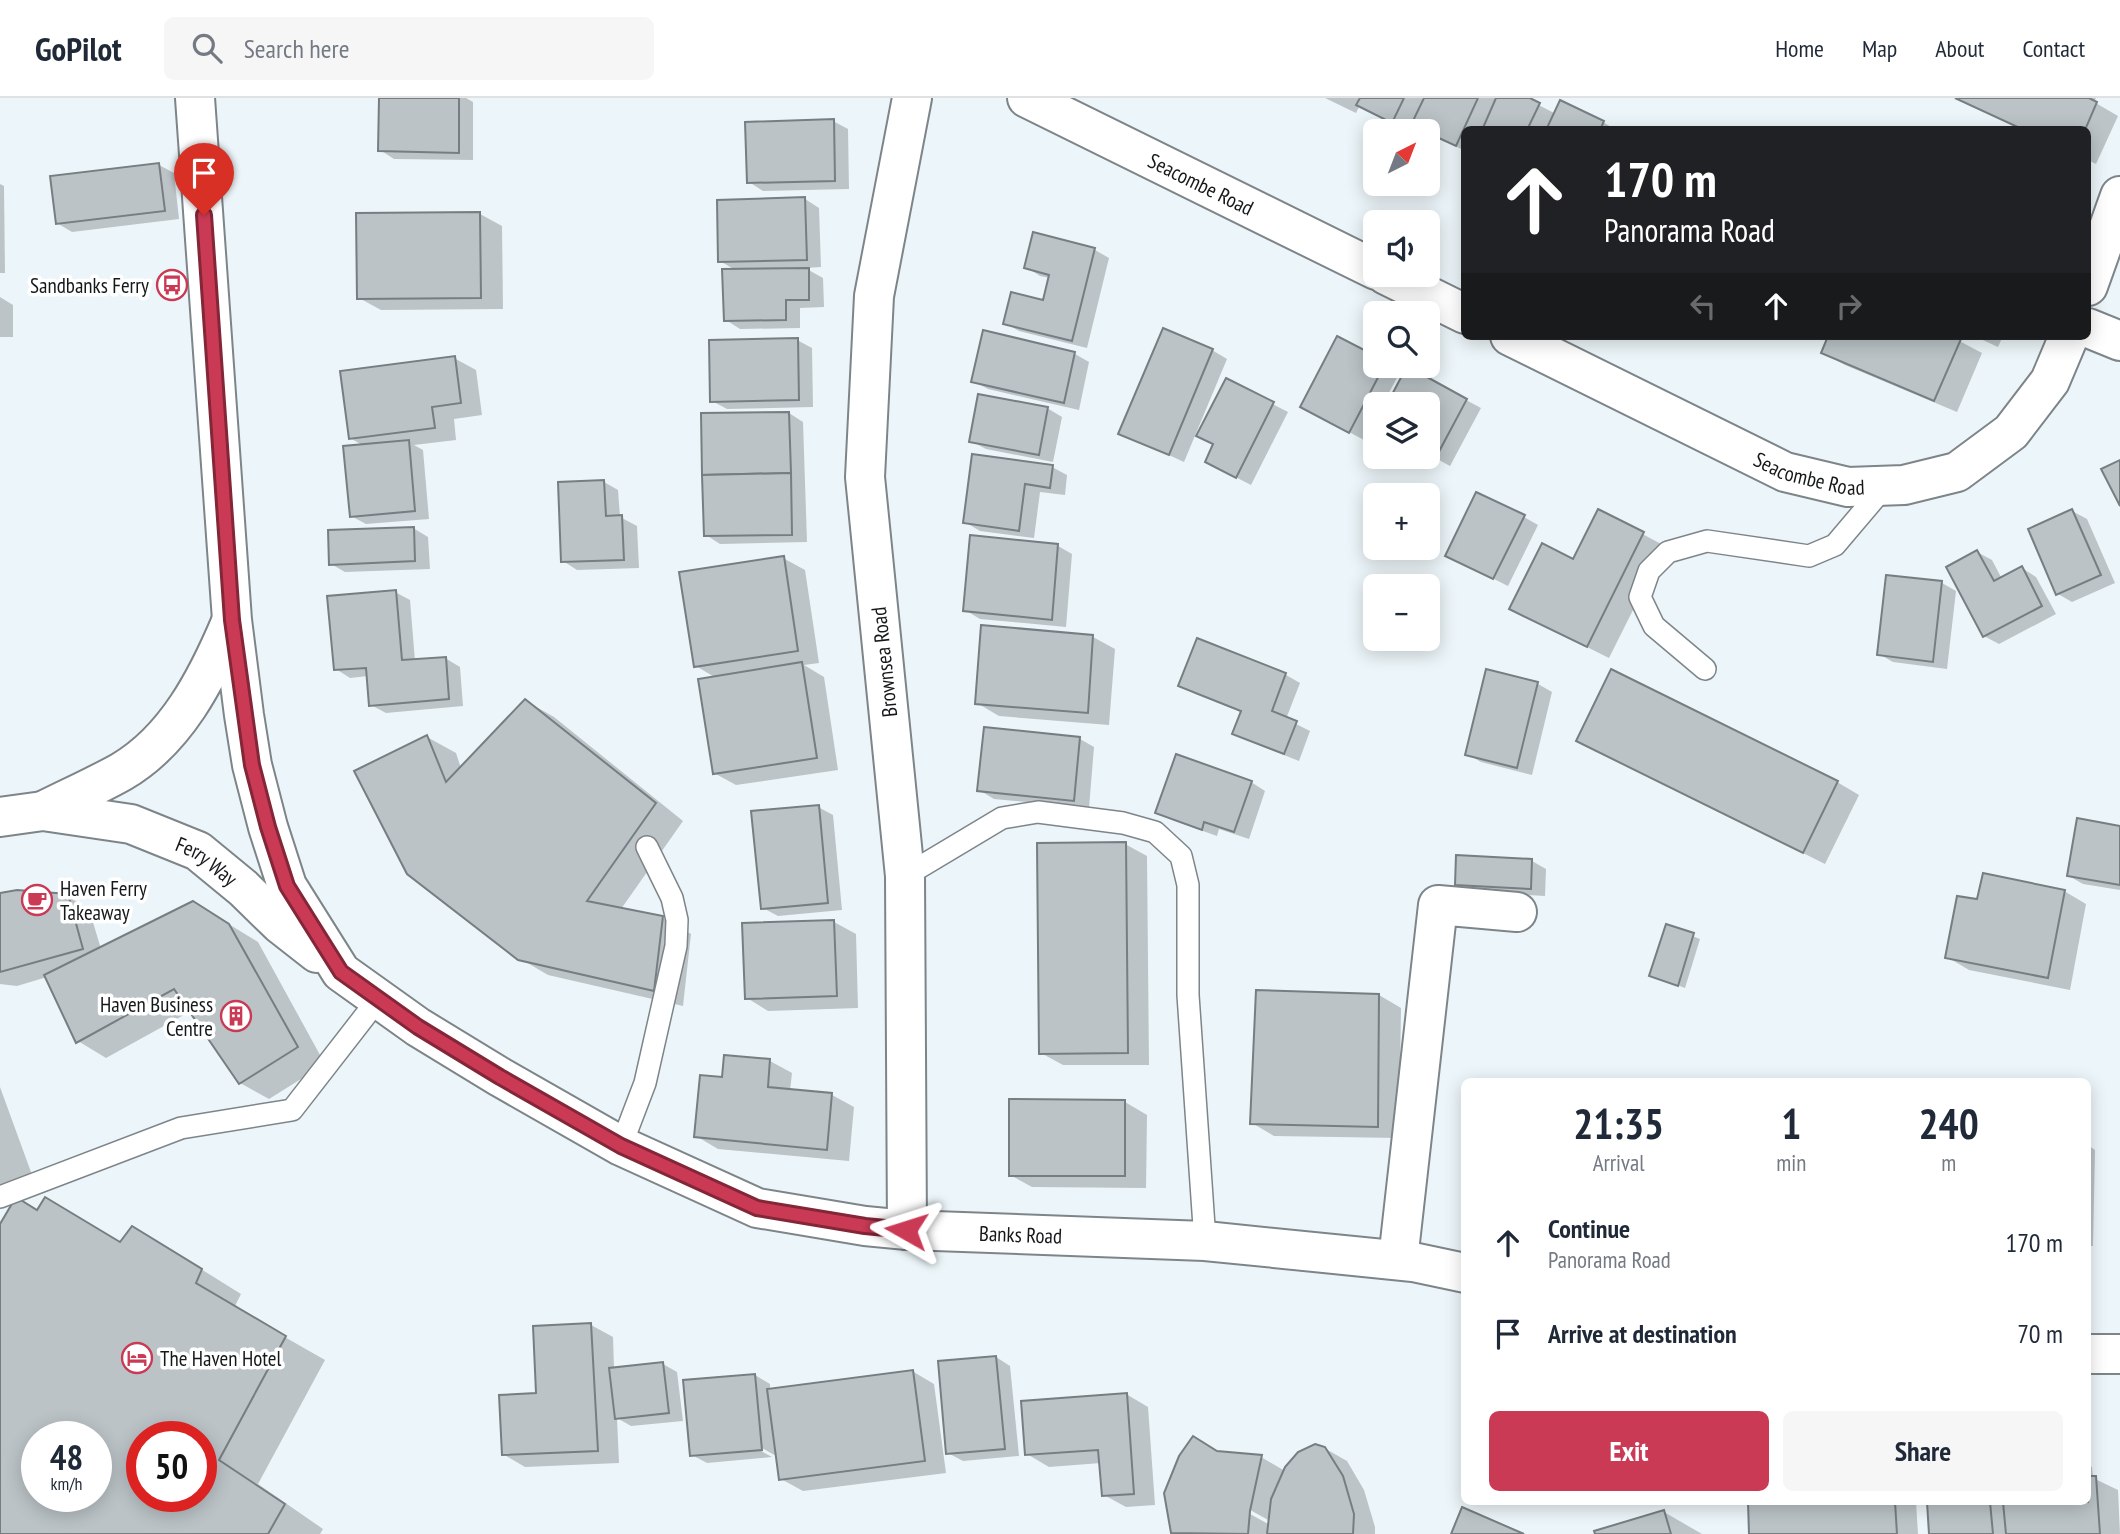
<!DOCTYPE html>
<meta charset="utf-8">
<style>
body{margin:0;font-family:"PT Sans Narrow",sans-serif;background:#f6f6f7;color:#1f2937;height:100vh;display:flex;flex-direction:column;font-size:26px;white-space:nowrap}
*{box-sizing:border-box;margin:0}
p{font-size:23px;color:#747a83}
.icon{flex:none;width:38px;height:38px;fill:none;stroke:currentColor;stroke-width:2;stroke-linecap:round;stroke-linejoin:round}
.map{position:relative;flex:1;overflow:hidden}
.sheet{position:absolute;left:1461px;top:980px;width:630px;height:427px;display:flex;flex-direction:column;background:#fff;border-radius:10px;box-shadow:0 4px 18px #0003}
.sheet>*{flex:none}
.banner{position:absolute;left:1461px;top:28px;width:630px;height:214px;border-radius:10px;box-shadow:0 4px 18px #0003;background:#202124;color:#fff;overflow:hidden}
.needle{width:46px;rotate:42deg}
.buttons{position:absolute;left:1363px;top:21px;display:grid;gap:14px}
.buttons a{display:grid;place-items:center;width:77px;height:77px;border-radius:10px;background:#fff;box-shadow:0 4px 18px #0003;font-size:35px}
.speed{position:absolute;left:21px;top:1323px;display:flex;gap:14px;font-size:35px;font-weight:700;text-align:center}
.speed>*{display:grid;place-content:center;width:91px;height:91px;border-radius:50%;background:#fff;box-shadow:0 4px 18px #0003;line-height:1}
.speed small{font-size:18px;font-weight:400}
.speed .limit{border:10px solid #d22;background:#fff;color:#111}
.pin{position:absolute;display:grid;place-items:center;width:60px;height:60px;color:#fff;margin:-72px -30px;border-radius:50% 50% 50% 0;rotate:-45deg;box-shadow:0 0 7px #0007}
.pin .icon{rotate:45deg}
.me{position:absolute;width:77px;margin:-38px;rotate:276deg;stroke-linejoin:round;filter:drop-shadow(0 0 5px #0008)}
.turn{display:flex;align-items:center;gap:24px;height:147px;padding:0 28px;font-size:32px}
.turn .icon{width:91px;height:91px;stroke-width:2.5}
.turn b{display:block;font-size:49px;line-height:60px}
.lanes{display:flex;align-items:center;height:66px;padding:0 28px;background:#0003;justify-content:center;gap:35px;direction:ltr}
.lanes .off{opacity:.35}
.eta{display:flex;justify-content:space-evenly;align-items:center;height:119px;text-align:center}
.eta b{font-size:42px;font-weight:700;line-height:49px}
.button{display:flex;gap:14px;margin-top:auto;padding:14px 28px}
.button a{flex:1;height:80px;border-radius:10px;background:#ca3a55;color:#fff;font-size:28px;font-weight:700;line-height:80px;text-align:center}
.button a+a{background:#f6f6f7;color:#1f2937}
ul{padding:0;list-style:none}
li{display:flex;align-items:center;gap:21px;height:91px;padding:0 28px}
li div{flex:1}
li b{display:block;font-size:26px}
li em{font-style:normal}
header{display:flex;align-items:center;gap:42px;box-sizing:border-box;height:98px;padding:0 35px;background:#fff;border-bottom:2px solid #e0e1e3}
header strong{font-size:33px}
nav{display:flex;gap:38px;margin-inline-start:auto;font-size:24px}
.search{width:490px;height:63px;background:#f6f6f7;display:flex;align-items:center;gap:18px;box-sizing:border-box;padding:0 24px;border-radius:10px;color:#747a83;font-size:26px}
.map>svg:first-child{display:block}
</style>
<header>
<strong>GoPilot</strong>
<div class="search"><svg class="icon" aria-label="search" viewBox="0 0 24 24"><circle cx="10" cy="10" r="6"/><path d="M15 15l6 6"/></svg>Search here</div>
<nav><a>Home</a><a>Map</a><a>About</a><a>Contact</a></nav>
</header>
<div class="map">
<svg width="2120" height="1436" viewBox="0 0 2120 1436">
<rect width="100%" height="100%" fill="#ecf5f9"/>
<g fill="#0003" fill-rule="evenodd">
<polygon points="381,0 466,0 473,4 473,62 394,61 380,52"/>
<polygon points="1325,0 1525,0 1556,16 1603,24 1616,32 1465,32 1465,53 1410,25 1407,31 1360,7 1356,15"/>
<polygon points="1957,0 2096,0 2094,4 2118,18 2096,66 2088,62 2088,32 2022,32"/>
<polygon points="833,23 848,31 849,91 763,93 749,84"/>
<polygon points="159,67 174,75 179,121 72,134 57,125"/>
<polygon points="0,86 4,88 5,175 0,175"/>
<polygon points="805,101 819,110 821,169 805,170 823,180 824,209 800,210 800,230 740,231 726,222 737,173 720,163"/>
<polygon points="480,116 502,128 503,211 381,212 359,200"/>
<polygon points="1034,136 1095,152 1109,160 1087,250 1019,233 1005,225 1044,204 1050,180 1040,178 1026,169"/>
<polygon points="0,199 13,207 13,239 0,239"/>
<polygon points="984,235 1075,256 1089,264 1079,312 988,291 973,283"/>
<polygon points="1830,238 1950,238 1982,255 1957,314 1845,267 1823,255"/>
<polygon points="1974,238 2003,238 1998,249"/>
<polygon points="797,242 812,250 813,309 727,311 712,303"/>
<polygon points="1212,252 1227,261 1184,364 1121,335"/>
<polygon points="454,260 476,272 482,317 454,321 456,342 414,347 423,352 429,421 366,426 351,418 364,348 350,340"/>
<polygon points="1376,268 1390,268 1400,274 1383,306 1376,306 1376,320 1364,342 1317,317"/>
<polygon points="1408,271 1481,310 1450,368 1428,356 1428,306 1389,306"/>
<polygon points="1226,282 1288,314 1251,387 1222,372 1215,347"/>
<polygon points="1047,310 1062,319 1053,364 986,351 971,343"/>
<polygon points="789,315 803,324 807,444 720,446 706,437"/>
<polygon points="974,358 1052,369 1067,377 1065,397 1040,394 1034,440 980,433 965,424"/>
<polygon points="604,384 618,392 620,419 637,428 639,470 577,472 563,463"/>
<polygon points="1599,413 1665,448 1609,560 1533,522 1574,463"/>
<polygon points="2072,413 2087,421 2115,485 2072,504 2058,496"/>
<polygon points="1524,419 1538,427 1508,488 1462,465"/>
<polygon points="413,430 428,439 430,471 345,474 331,466"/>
<polygon points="1058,448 1072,456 1066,529 980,521 965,512"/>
<polygon points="1977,454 1992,462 2002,481 2022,470 2036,479 2056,516 1999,546 1984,538"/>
<polygon points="783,460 805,472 819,565 804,567 824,579 838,672 736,687 714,675 716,580 696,568"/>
<polygon points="1888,479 1942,485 1956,493 1947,571 1893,564 1879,556"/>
<polygon points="395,494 410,502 415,563 445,560 460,569 463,608 386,615 371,607 368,578 350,580 336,571"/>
<polygon points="1093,539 1115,551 1109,627 999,618 977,605"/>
<polygon points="1198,542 1286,577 1300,585 1286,621 1310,633 1299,663 1249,643 1235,635 1243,615 1195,596 1180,588"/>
<polygon points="1488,573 1538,586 1552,594 1532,677 1481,664 1467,656"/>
<polygon points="526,603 554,619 683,723 621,811 662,820 691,836 683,908 548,877 519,860 427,639 456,655 461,670"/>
<polygon points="1080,641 1094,649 1089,710 994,701 979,692"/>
<polygon points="1578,642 1837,684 1859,697 1825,766"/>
<polygon points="1251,684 1265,693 1249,741 1219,731 1217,738 1172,722 1157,714"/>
<polygon points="818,709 833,717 842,812 778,818 763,810"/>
<polygon points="2120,730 2120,792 2083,786 2069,778"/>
<polygon points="1125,746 1147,758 1149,967 1063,967 1041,955"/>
<polygon points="1532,763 1546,771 1545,798 1471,794 1456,786"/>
<polygon points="2064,793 2086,806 2070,892 1969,872 1947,859 1979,803"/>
<polygon points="0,797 67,798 89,811 101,851 222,822 258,844 325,966 269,1001 240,985 191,913 106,960 78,943 47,879 17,888 0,886"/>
<polygon points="834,824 856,836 858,910 768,913 747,900"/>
<polygon points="1667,828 1700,841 1685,890 1651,877"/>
<polygon points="1379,897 1401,910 1399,1040 1274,1038 1252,1025"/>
<polygon points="770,963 792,975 790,993 832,997 854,1009 849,1063 718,1051 696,1038 724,981"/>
<path d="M0,989l39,107 -19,7 18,11 83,31 51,8 69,43 -7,14 91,52 -67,124 65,45 -3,5h-320v-307l14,-23 -14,5zM37,1339h59v59h-59zM142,1339h59v59h-59z"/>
<polygon points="1125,1004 1147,1017 1146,1090 1032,1089 1010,1077"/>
<polygon points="2088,1047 2095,1052 2093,1148 2088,1148"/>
<polygon points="591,1227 613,1239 614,1271 663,1266 677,1274 683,1323 631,1328 617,1320 619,1365 525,1369 503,1356 538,1297"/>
<polygon points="996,1259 1010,1268 1019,1358 963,1363 948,1355"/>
<polygon points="912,1273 934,1286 946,1375 803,1393 781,1381 778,1359 755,1346 754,1349 772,1359 707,1365 692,1357 755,1277 770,1286 770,1292"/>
<polygon points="1126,1296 1148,1309 1155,1407 1126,1409 1104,1397 1101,1365 1049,1369 1027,1356"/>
<path d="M1324,1350l23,13 17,29 11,37v7h-200l-2,-2 46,-79 42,4 24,14zM1243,1408l27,15v4l-29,-16z"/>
<polygon points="2088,1367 2092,1369 2093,1380 2118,1392 2120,1436 1931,1436 1928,1404 2088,1404"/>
<polygon points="1750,1404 1916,1404 1918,1436 1751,1436"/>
<polygon points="1664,1414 1702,1436 1597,1436"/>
</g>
<g fill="#bbc3c7" stroke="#767e81" stroke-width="2" fill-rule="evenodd">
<polygon points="379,0 459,0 459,55 378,53"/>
<polygon points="1360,0 1404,0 1392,25 1356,7"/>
<polygon points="1424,0 1478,0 1456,48 1428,35 1428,33 1411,27"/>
<polygon points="1496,0 1530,0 1540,5 1527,32 1482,32"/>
<polygon points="1955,0 2089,0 2097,4 2085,32 2024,32"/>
<polygon points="1560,2 1604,23 1600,32 1546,32"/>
<polygon points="834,21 835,83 747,85 745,24"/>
<polygon points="159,65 165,113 56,126 50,78"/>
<polygon points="805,99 807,162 718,164 717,102"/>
<polygon points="480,114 481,200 357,201 356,115"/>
<polygon points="1033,134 1095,150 1072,243 1003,226 1011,194 1043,202 1049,177 1024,170"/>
<polygon points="809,170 809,202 786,202 786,222 724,223 722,171"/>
<polygon points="1163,230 1213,251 1169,357 1118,336"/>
<polygon points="983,232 1075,254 1064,305 971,284"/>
<polygon points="1337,238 1376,258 1376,268 1384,268 1349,335 1300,309"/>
<polygon points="1828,238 1955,238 1961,241 1934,303 1821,255"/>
<polygon points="798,240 799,302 710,304 709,242"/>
<polygon points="455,258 461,305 432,309 435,330 349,341 340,273"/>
<polygon points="1407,268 1467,301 1435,361 1428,357 1428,306 1387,306"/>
<polygon points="1226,280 1274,304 1236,380 1205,364 1213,346 1196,338"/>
<polygon points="978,296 1048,309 1039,357 969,344"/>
<polygon points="789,314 791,375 702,377 701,315"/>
<polygon points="409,342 415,413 350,419 343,348"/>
<polygon points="972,356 1053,367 1050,390 1025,386 1019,433 963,425"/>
<polygon points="2120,362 2120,408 2101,371"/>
<polygon points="791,375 792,437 704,438 702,377"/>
<polygon points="604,382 606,418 622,417 624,462 561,464 558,384"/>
<polygon points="1476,394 1525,417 1493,481 1445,458"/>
<polygon points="1598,411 1644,434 1587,549 1509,511 1542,445 1573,461"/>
<polygon points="2072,411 2101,477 2056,497 2028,431"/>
<polygon points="414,429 415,463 329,467 328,432"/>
<polygon points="970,437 1058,446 1052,522 963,513"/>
<polygon points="1977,452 1994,483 2022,468 2042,508 1983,539 1946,469"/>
<polygon points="784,458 798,553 694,569 679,474"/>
<polygon points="1886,477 1942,483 1933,564 1877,557"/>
<polygon points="396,492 402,562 446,559 449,601 369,608 366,570 334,572 327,498"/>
<polygon points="981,527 1093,537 1088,615 975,606"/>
<polygon points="1197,540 1286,575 1272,613 1297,623 1284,656 1232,636 1241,613 1178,588"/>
<polygon points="802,564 817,660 713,676 698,581"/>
<polygon points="1486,571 1538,584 1517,670 1465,657"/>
<polygon points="1611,571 1838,683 1803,755 1576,643"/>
<polygon points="525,601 656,705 587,803 663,818 654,893 518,862 407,776 354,673 427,637 446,684"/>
<polygon points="984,629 1080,639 1074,703 977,693"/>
<polygon points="1176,656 1252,683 1234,734 1204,724 1202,732 1155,715"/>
<polygon points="819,707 828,805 761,811 751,713"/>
<polygon points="2077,720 2120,728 2120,787 2067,778"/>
<polygon points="1126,744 1128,955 1039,956 1037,745"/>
<polygon points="1456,757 1532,761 1531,791 1455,787"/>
<polygon points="1983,775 2065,792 2048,880 1945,860 1957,798 1977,801"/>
<polygon points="17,792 68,796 83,851 0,874 0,795"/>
<polygon points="193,803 229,826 298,949 239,986 174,891 76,945 44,877"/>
<polygon points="834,822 837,898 745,901 742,825"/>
<polygon points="1666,826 1694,835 1678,888 1649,878"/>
<polygon points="1256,892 1379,896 1378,1029 1250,1026"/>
<polygon points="724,957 770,961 768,989 832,995 827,1052 694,1039 700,977 722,979"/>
<polygon points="1009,1001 1125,1002 1125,1078 1009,1078"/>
<path d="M16,1099l21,13 8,-13 75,45 12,-16 70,43 -6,14 90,53 -67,124 66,44 -17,30h-268v-310zM37,1339h59v59h-59zM142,1339h59v59h-59z"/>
<polygon points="591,1225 598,1353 502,1357 499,1297 536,1295 533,1228"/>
<polygon points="996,1258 1005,1351 946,1356 938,1263"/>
<polygon points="663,1264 669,1315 615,1321 609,1270"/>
<polygon points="913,1272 925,1363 779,1382 767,1291"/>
<polygon points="755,1276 762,1352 690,1358 683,1282"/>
<polygon points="1127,1295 1134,1396 1102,1398 1098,1352 1025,1357 1021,1303"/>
<polygon points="1193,1338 1217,1353 1262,1357 1250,1413 1248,1436 1171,1435 1164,1395 1179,1358"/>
<polygon points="1315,1346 1325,1349 1343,1378 1354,1416 1353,1436 1267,1436 1271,1401 1285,1369 1298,1354"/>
<polygon points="2088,1378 2096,1378 2100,1436 2006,1436 2003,1404 2088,1404"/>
<polygon points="1748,1404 1895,1404 1897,1436 1749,1436"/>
<polygon points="1927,1404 1990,1404 1993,1436 1929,1436"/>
<polygon points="1462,1409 1524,1436 1451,1436"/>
<polygon points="1664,1412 1671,1436 1595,1436 1594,1433"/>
</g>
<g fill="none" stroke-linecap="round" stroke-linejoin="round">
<g stroke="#7d8589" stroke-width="24">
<g id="service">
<polyline points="1705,571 1654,528 1640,499 1649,473 1668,454 1707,443 1809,458 1835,447 1885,388"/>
<polyline points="905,778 1002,720 1038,714 1123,725 1155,734 1181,758 1188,787 1188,897 1205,1143"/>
<polyline points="621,1048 645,985 676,848 677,822 672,800 647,749"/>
<polyline points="0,1099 181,1030 292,1012 379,900"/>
</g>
</g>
<g stroke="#7d8589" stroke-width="42">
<g id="minor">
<path id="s1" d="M1027,0l349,172"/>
<polyline points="1386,177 1465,216"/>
<polyline points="2088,188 2120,98"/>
<polyline points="2088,230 2120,243"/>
<path id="s2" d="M1510,238l275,136 63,15 56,-2 53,-13 54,-40 39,-51 19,-45"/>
<polyline points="907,1132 905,778 865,379 874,198 912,0"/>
<polyline points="1398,1162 1438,807 1517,814"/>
</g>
</g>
<g stroke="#7d8589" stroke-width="42">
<g id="secondary">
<path id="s3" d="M195,0l37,522 12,95 8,50 16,62 19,59 54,86 77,55 82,50 121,69 136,62 108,18 42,4 298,11 208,21 52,11"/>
<path d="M43,713c26,-13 53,-25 78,-39 55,-32 86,-93 110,-150"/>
<path id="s4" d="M0,719l43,-6 88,13 67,27 45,37 37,36 37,29"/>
<polyline points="2088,1256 2120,1256"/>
</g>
</g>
<use href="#service" stroke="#fff" stroke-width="21"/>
<use href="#minor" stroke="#fff" stroke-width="38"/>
<use href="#secondary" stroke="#fff" stroke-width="38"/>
</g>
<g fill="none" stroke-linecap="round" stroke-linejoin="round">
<g stroke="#832637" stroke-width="18">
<polyline id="route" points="204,117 232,522 252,667 268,729 287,788 341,874 418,929 500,979 621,1048 757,1110 865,1128 906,1132"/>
</g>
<use href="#route" stroke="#ca3a55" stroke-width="12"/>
</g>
<defs>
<g id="bus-ring" transform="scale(1.575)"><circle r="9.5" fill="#fff" stroke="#ca3a55" stroke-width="1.5"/><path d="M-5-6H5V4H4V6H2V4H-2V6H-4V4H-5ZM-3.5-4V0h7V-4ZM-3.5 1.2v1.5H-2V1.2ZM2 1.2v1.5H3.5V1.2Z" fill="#ca3a55"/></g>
<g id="cafe-ring" transform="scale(1.575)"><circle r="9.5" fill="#fff" stroke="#ca3a55" stroke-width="1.5"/><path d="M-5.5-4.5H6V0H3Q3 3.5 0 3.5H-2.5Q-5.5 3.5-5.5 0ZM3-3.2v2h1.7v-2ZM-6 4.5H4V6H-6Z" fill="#ca3a55"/></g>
<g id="building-ring" transform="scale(1.575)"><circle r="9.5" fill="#fff" stroke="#ca3a55" stroke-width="1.5"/><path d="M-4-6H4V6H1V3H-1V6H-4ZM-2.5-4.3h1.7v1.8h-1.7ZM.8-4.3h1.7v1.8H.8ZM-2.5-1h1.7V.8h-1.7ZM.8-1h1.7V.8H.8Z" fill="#ca3a55"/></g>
<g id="hotel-ring" transform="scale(1.575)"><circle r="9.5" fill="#fff" stroke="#ca3a55" stroke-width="1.5"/><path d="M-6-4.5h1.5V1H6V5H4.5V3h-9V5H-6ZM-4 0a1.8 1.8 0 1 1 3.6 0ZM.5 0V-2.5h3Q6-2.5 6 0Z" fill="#ca3a55"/></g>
</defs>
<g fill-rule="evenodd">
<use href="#bus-ring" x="172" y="187"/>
<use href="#cafe-ring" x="37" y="802"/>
<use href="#building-ring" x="236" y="918"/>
<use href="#hotel-ring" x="137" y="1260"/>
</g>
<g text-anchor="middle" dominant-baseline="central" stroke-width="7" stroke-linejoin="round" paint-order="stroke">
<g font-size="21" fill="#151819" stroke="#fff">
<text stroke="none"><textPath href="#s1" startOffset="194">Seacombe Road</textPath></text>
<text stroke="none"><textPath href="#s2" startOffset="331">Seacombe Road</textPath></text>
<text transform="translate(884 564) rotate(-96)">Brownsea Road</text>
<text stroke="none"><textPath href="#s4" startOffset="217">Ferry Way</textPath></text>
<text stroke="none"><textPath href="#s3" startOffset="1642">Banks Road</textPath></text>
</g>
<g font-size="21" fill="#151819" stroke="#fff" text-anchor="end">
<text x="149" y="187">Sandbanks Ferry</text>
<text x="60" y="790" text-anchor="start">Haven Ferry<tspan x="60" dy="24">Takeaway</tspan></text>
<text x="213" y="906">Haven Business<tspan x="213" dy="24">Centre</tspan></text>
<text x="160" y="1260" text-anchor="start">The Haven Hotel</text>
</g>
</g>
</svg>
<div class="buttons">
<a><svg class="needle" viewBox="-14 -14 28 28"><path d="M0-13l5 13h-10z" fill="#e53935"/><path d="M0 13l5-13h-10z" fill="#747a83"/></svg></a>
<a><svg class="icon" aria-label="sound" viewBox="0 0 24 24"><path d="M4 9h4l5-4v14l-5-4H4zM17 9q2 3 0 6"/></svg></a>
<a><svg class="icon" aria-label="search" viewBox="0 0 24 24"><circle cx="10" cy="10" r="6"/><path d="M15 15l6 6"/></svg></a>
<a><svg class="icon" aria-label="layers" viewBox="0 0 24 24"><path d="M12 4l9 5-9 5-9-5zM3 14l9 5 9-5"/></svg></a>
<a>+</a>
<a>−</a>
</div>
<div class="speed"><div>48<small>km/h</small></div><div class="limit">50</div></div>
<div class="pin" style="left:204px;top:117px;background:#d93025"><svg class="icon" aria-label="arrive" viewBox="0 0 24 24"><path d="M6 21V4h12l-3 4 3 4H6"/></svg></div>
<svg class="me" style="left:906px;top:1132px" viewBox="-20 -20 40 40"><path d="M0-17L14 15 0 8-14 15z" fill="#ca3a55" stroke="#fff" stroke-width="4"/></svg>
<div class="banner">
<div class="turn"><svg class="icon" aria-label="ahead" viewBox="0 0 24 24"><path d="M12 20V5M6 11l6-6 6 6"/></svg><div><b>170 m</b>Panorama Road</div></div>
<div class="lanes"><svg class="icon off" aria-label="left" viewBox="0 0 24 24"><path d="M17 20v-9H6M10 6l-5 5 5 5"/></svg><svg class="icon" aria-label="ahead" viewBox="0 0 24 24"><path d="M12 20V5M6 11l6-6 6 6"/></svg><svg class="icon off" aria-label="right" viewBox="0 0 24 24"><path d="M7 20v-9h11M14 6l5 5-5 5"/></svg></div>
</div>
<section class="sheet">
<div class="eta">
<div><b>21:35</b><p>Arrival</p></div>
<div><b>1</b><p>min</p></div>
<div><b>240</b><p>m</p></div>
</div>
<ul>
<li><svg class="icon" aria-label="ahead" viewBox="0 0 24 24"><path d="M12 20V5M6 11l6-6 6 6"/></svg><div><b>Continue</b><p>Panorama Road</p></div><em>170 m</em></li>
<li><svg class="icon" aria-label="arrive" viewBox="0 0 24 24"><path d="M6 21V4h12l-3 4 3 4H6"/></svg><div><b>Arrive at destination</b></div><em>70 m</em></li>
</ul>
<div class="button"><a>Exit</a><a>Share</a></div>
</section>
</div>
